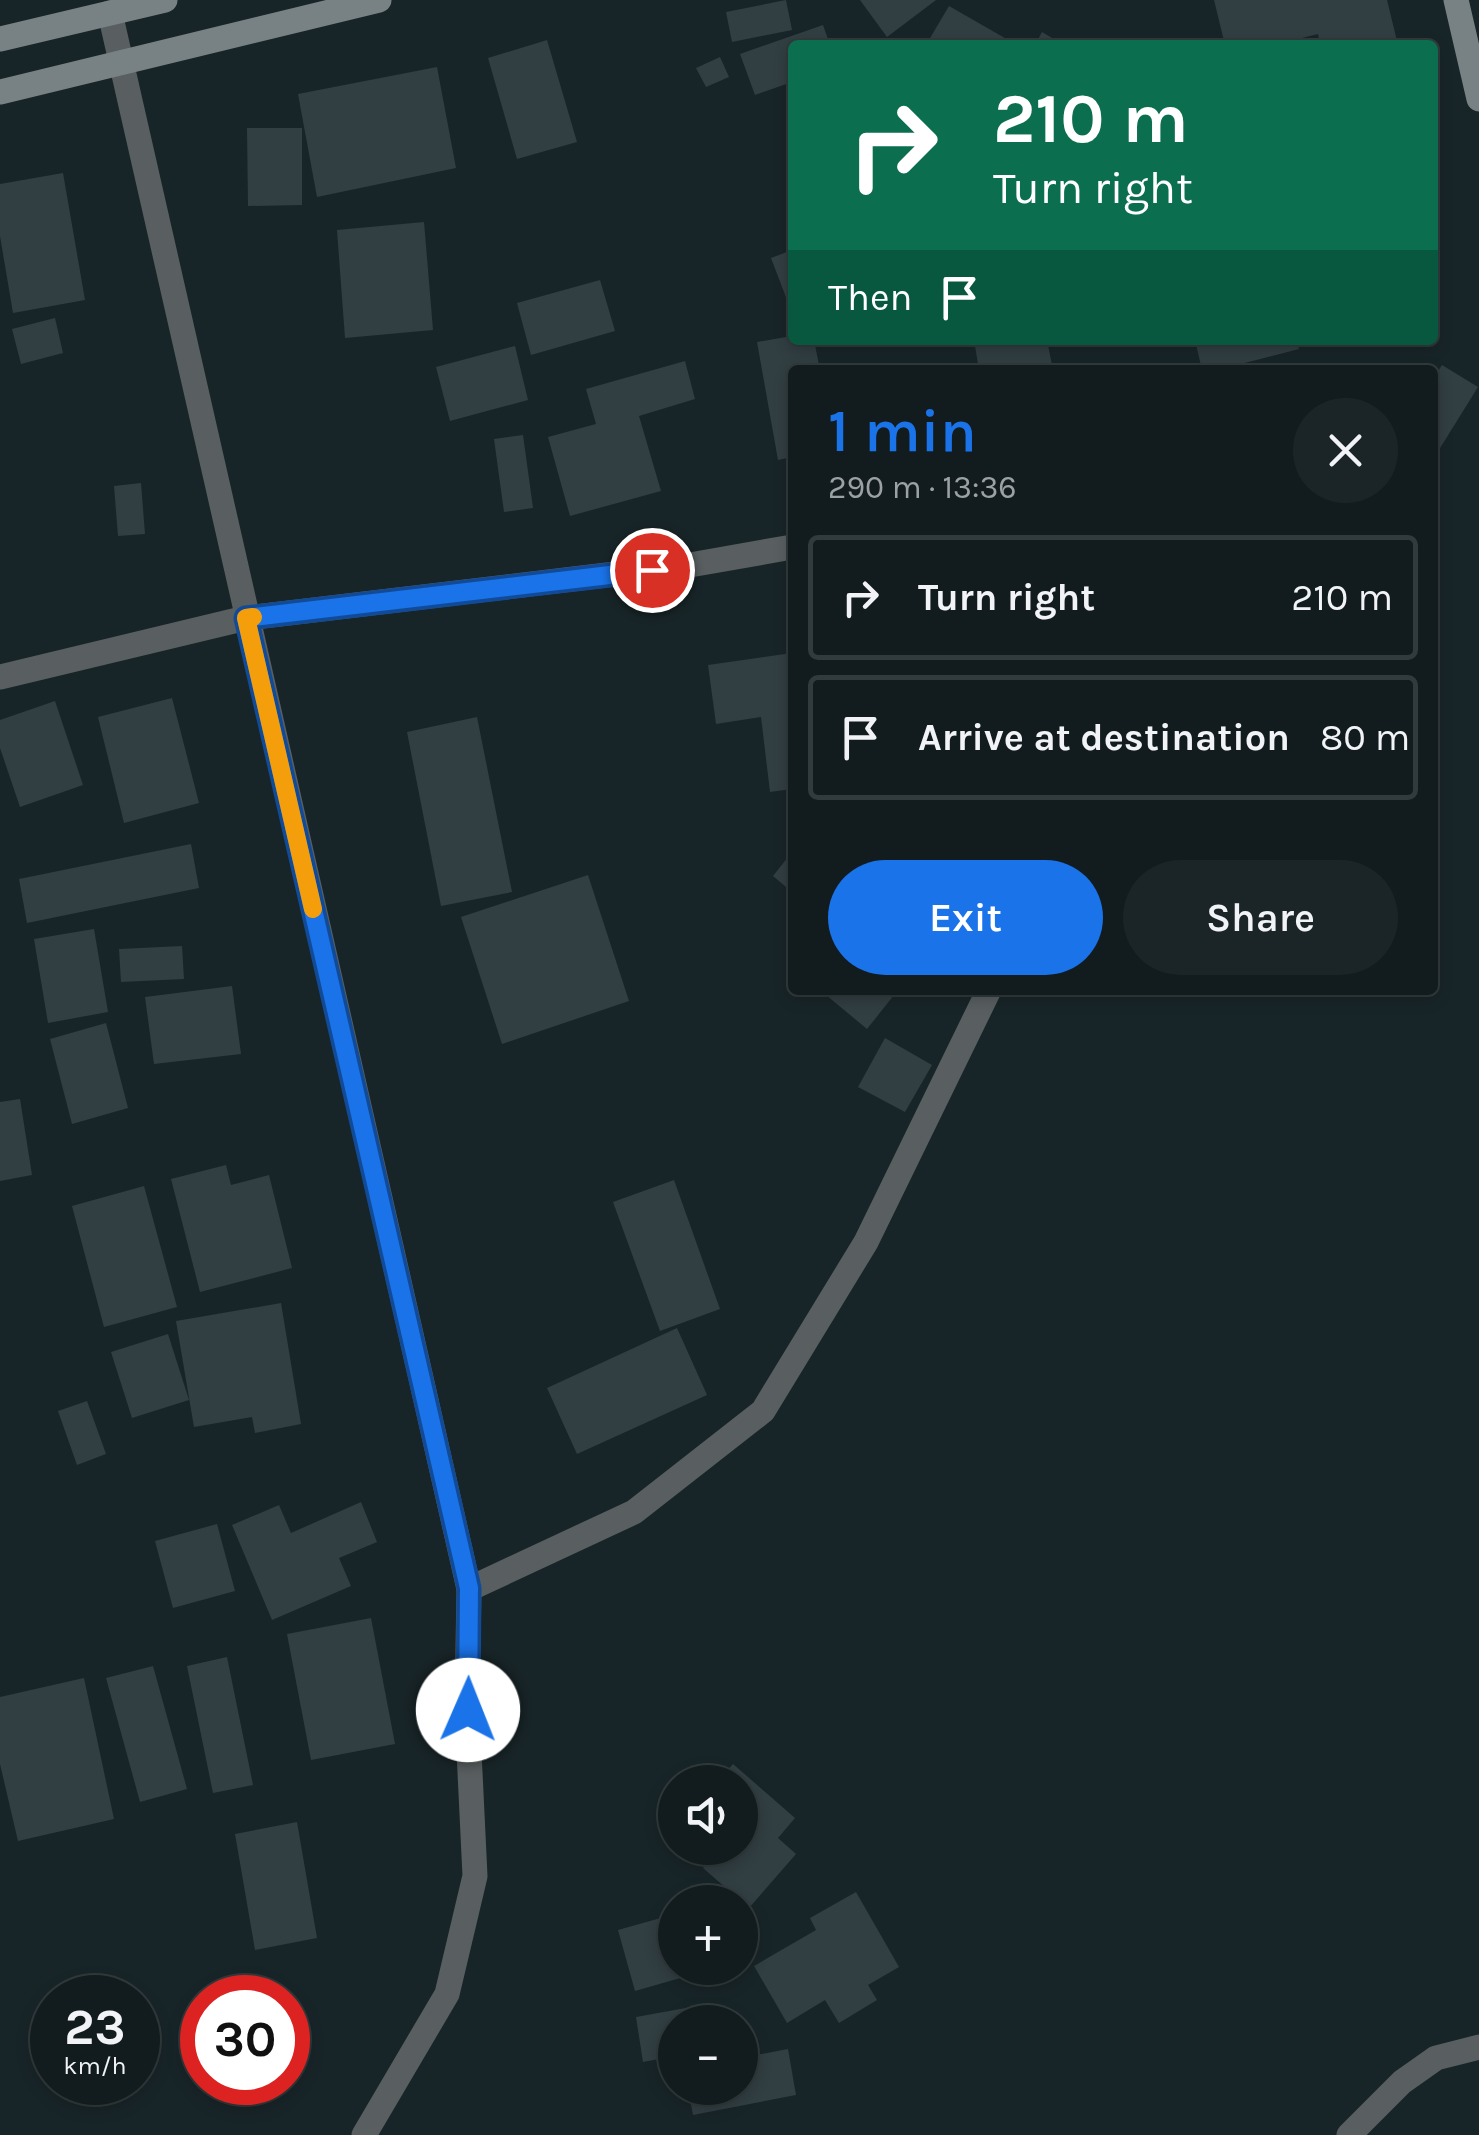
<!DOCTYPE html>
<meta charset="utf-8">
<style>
body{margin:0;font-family:Karla,sans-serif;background:#1b2527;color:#f1f3f6;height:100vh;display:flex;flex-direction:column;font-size:38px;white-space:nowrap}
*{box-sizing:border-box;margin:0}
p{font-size:32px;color:#9ca1a4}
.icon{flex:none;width:55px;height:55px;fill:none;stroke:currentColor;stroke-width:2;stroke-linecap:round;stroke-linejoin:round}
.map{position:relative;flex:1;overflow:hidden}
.panel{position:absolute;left:788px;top:365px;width:650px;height:630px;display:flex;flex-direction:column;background:#121c1e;border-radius:10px;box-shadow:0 5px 15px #0003,0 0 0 2px #313a3c}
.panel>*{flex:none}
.guide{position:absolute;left:788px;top:40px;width:650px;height:305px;border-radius:10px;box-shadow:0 5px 15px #0003,0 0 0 2px #313a3c;background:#0b6e4f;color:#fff;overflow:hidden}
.buttons{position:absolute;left:658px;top:1765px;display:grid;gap:20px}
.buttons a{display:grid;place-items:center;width:100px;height:100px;border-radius:50%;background:#121c1e;box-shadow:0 5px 15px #0003,0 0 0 2px #313a3c;font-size:50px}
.speed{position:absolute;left:30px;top:1975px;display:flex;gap:20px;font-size:50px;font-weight:700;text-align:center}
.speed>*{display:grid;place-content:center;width:130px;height:130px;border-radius:50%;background:#121c1e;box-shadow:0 5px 15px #0003,0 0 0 2px #313a3c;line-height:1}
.speed small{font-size:25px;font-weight:400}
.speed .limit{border:15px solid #d22;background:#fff;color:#111}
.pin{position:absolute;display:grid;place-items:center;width:85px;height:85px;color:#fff;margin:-42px;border:5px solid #fff;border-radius:50%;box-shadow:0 2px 10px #0007}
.me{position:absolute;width:110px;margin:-55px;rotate:1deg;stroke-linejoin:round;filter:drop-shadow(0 0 8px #0008)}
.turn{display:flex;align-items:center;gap:35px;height:210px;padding:0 40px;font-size:45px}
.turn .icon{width:130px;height:130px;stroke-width:2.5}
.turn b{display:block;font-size:70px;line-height:85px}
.then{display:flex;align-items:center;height:95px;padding:0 40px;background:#0003;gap:20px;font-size:38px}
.round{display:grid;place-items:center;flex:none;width:105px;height:105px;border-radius:52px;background:#1b2527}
.head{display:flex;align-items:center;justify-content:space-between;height:170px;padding:0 40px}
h1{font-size:60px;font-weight:600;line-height:75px;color:#1a73e8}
.cta{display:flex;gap:20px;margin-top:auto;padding:20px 40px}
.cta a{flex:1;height:115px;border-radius:60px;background:#1a73e8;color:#fff;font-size:40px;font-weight:600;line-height:115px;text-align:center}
.cta a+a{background:#1b2527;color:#f1f3f6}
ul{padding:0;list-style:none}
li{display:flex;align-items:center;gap:30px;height:125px;margin:0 20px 15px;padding:0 20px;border:5px solid #313a3c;border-radius:10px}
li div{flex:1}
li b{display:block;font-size:38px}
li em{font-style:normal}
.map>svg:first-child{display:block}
</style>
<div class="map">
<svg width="1479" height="2135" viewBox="0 0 1479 2135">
<rect width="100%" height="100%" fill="#182528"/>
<g fill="#313e42">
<polygon points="786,0 792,30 732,42 726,12"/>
<polygon points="860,0 936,0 887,37"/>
<polygon points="1214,0 1387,0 1398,45 1320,45 1318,34 1274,45 1225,45"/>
<polygon points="949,6 1017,45 926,45"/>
<polygon points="823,25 830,45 792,45 792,82 755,95 740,54"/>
<polygon points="1042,32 1064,45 1035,45"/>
<polygon points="547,40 577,142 517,159 488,58"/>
<polygon points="720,57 729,77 706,87 696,68"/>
<polygon points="437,67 456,168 317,197 298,94"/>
<polygon points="247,128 302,128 302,205 248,206"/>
<polygon points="63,173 85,300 13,313 0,236 0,184"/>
<polygon points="424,222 433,330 345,338 337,230"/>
<polygon points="792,250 792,313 771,258"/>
<polygon points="600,280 615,331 531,355 517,303"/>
<polygon points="55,318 63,353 21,364 12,329"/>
<polygon points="792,336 792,340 814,340 820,370 792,370 792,457 778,460 757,342"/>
<polygon points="974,340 1047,340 1053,370 979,370"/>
<polygon points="1195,340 1297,340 1299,349 1217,370 1202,370"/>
<polygon points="515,346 528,400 450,421 436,367"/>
<polygon points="685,361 695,399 639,416 661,491 570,516 548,437 596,424 586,389"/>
<polygon points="1442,365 1478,387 1432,461 1432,381"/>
<polygon points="523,435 533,508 504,512 494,439"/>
<polygon points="141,483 145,534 118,536 114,486"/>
<polygon points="792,653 792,789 770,792 761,717 716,724 708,665"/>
<polygon points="172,698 199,803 124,823 98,717"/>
<polygon points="55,701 83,785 20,807 0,748 0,720"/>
<polygon points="477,717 512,892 441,906 407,732"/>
<polygon points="191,844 199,888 27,923 19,879"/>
<polygon points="792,852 792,892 773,876"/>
<polygon points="588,875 629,1001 502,1044 461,917"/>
<polygon points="94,929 108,1012 48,1023 34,939"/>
<polygon points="182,946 184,979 121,982 119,949"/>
<polygon points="232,986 241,1054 154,1064 145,997"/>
<polygon points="820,990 898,990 867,1029"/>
<polygon points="106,1023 128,1108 72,1124 50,1039"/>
<polygon points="885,1038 932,1065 905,1112 858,1087"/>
<polygon points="20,1099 32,1175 0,1181 0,1102"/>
<polygon points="226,1165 231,1185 269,1175 292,1268 200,1292 171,1179"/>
<polygon points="674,1180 720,1309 660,1331 613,1202"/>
<polygon points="144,1186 177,1307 104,1327 72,1206"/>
<polygon points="281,1303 301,1424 255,1433 252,1417 194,1427 176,1321"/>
<polygon points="677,1328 707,1395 577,1454 547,1388"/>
<polygon points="168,1334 189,1400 132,1418 111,1352"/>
<polygon points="87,1401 106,1454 77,1465 58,1411"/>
<polygon points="361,1502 377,1542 339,1558 351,1586 272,1620 232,1525 279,1505 291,1533"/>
<polygon points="217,1524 235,1591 173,1608 155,1541"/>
<polygon points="371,1618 395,1744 311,1760 287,1634"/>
<polygon points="227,1657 253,1785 213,1793 187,1666"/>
<polygon points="153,1666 187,1789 140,1802 106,1678"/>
<polygon points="84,1678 114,1819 18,1841 0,1764 0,1697"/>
<polygon points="733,1764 795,1818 778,1838 796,1854 749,1908 703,1868 720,1848 740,1848 740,1782 717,1782"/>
<polygon points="297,1822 317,1938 255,1950 235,1834"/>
<polygon points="856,1892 899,1967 868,1985 877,2000 839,2023 825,2000 787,2023 754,1966 816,1930 810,1918"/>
<polygon points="675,1914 675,1968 712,1969 635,1991 618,1930"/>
<polygon points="708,2004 711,2022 675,2022 675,2056 643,2062 636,2017"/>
<polygon points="788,2049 796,2095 693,2115 688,2088 740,2088 740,2058"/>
</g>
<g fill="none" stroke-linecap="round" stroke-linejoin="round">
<g stroke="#595f61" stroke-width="25">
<polyline points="110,13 469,1589 467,1710 475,1876 447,1994 364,2135"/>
<polyline points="0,677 246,618 690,565 792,547"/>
<polyline points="469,1589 634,1512 763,1411 866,1242 989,990"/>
<polyline points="1349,2135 1402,2082 1436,2058 1479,2047"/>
</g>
<g stroke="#788285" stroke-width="25">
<polyline points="1456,0 1479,99"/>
<polyline points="0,39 165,0"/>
<polyline points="0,92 379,0"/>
</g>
</g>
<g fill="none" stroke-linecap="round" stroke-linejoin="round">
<g stroke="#114b97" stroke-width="25">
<polyline id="route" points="468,1710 469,1588 246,618 652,570"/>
</g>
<use href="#route" stroke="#1a73e8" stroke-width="18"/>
<polyline stroke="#f59e0b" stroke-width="18" points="253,617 246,618 313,909"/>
</g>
</svg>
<div class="buttons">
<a><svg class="icon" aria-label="sound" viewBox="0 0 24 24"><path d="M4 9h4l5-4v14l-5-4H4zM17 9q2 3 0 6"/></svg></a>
<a>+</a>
<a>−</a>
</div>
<div class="speed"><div>23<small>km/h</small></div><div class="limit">30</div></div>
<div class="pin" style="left:652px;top:570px;background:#d93025"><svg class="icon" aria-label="arrive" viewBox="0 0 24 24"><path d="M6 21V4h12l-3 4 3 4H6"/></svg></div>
<svg class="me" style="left:468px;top:1710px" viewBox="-20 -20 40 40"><circle r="19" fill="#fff"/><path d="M0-13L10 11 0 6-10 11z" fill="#1a73e8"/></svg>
<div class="guide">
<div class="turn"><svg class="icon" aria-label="right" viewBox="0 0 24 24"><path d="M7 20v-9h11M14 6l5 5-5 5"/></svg><div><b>210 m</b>Turn right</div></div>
<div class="then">Then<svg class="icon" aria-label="arrive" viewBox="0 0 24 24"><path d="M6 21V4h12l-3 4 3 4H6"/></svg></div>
</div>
<section class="panel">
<div class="head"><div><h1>1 min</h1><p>290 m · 13:36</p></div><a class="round"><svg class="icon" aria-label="close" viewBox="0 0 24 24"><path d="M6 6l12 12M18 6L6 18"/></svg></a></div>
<ul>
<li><svg class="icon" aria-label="right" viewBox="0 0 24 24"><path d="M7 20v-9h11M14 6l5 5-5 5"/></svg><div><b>Turn right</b></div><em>210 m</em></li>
<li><svg class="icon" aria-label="arrive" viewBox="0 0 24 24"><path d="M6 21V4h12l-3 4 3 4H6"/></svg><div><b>Arrive at destination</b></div><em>80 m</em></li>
</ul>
<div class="cta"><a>Exit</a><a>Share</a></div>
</section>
</div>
